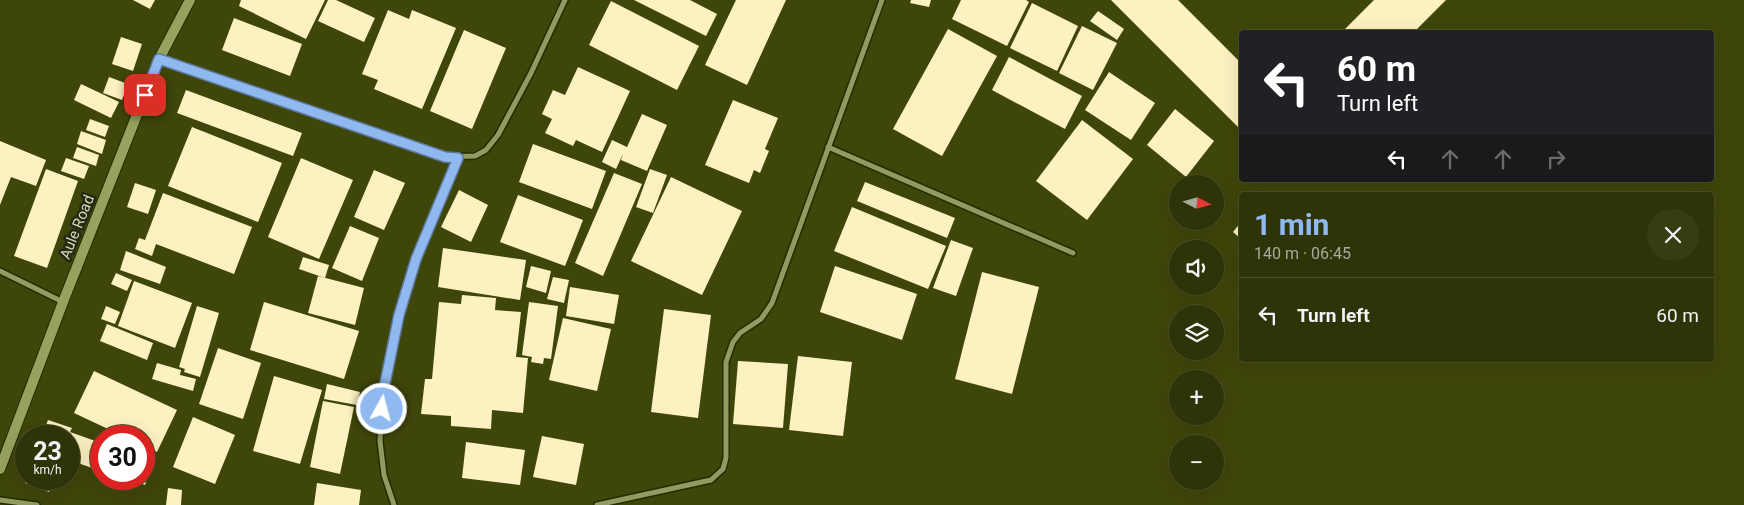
<!DOCTYPE html>
<meta charset="utf-8">
<style>
body{margin:0;font-family:Roboto,sans-serif;background:#373c12;color:#f1f3f6;height:100vh;display:flex;flex-direction:column;font-size:19px;white-space:nowrap}
*{box-sizing:border-box;margin:0}
p{font-size:16px;color:#a7aa9c}
.icon{flex:none;width:28px;height:28px;fill:none;stroke:currentColor;stroke-width:2;stroke-linecap:round;stroke-linejoin:round}
.map{position:relative;flex:1;overflow:hidden}
.side{position:absolute;left:1239px;top:192px;width:475px;height:170px;display:flex;flex-direction:column;background:#2f3408;border-radius:5px;box-shadow:0 5px 20px #0002,0 0 0 1px #4a4f29}
.side>*{flex:none}
.top-card{position:absolute;left:1239px;top:30px;width:475px;height:152px;border-radius:5px;box-shadow:0 5px 20px #0002,0 0 0 1px #4a4f29;background:#202124;color:#fff;overflow:hidden}
.needle{width:32px;rotate:96deg}
.fabs{position:absolute;left:1169px;top:175px;display:grid;gap:10px}
.fabs a{display:grid;place-items:center;width:55px;height:55px;border-radius:50%;background:#2f3408;box-shadow:0 5px 20px #0002,0 0 0 1px #4a4f29;font-size:25px}
.speed{position:absolute;left:15px;top:425px;display:flex;gap:10px;font-size:25px;font-weight:700;text-align:center}
.speed>*{display:grid;place-content:center;width:65px;height:65px;border-radius:50%;background:#2f3408;box-shadow:0 5px 20px #0002,0 0 0 1px #4a4f29;line-height:1}
.speed small{font-size:12px;font-weight:400}
.speed .limit{border:8px solid #d22;background:#fff;color:#111}
.pin{position:absolute;display:grid;place-items:center;width:42px;height:42px;color:#fff;margin:-21px;border-radius:10px;box-shadow:0 2px 8px #0006}
.me{position:absolute;width:55px;margin:-28px;rotate:7deg;stroke-linejoin:round;filter:drop-shadow(0 0 4px #0008)}
.turn{display:flex;align-items:center;gap:18px;height:105px;padding:0 15px;font-size:22px}
.turn .icon{width:65px;height:65px;stroke-width:2.5}
.turn b{display:block;font-size:35px;line-height:42px}
.lanes{display:flex;align-items:center;height:48px;padding:0 15px;background:#0003;justify-content:center;gap:25px;direction:ltr}
.lanes .off{opacity:.35}
.round{display:grid;place-items:center;flex:none;width:52px;height:52px;border-radius:26px;background:#373c12}
.headline{display:flex;align-items:center;justify-content:space-between;height:85px;padding:0 15px}
h1{font-size:30px;font-weight:700;line-height:38px;color:#90b9f0}
ul{padding:0;list-style:none}
li{display:flex;align-items:center;gap:15px;height:75px;padding:0 15px;border-top:1px solid #4a4f29}
li div{flex:1}
li b{display:block;font-size:19px}
li em{font-style:normal}
.map>svg:first-child{display:block}
</style>
<div class="map">
<svg width="1744" height="505" viewBox="0 0 1744 505">
<rect width="100%" height="100%" fill="#3f460a"/>
<g fill="#fdf1c2">
<polygon points="133,0 155,0 150,9"/>
<polygon points="241,0 325,0 306,39 239,6"/>
<polygon points="328,0 336,0 375,18 364,42 318,21"/>
<polygon points="634,0 690,0 717,14 706,36"/>
<polygon points="736,0 786,0 747,85 705,65"/>
<polygon points="911,0 931,0 929,7 910,3"/>
<polygon points="961,0 1026,0 1029,2 1007,46 952,19"/>
<polygon points="1111,0 1178,0 1241,63 1241,130"/>
<polygon points="1374,0 1446,0 1414,32 1342,32"/>
<polygon points="611,1 699,46 677,90 589,45"/>
<polygon points="1032,3 1078,26 1057,71 1010,48"/>
<polygon points="388,10 409,19 412,10 456,28 422,109 374,89 378,80 362,74"/>
<polygon points="1098,11 1124,29 1117,40 1090,21"/>
<polygon points="234,18 302,44 290,76 222,50"/>
<polygon points="1082,26 1117,43 1093,90 1059,73"/>
<polygon points="948,29 997,56 942,156 893,129"/>
<polygon points="464,30 506,48 472,129 430,111"/>
<polygon points="121,37 142,44 133,71 112,64"/>
<polygon points="1009,57 1082,96 1065,129 992,90"/>
<polygon points="578,67 630,91 602,152 576,140 573,146 545,133 552,119 542,114 553,90 565,95"/>
<polygon points="1109,72 1155,103 1131,140 1085,110"/>
<polygon points="109,77 128,84 122,100 103,93"/>
<polygon points="81,84 119,102 111,118 74,100"/>
<polygon points="186,90 302,133 293,156 177,113"/>
<polygon points="733,100 778,118 765,149 769,151 760,173 754,170 749,183 705,165"/>
<polygon points="1175,109 1214,141 1186,177 1147,145"/>
<polygon points="642,114 667,125 647,171 621,160 623,154 616,169 602,162 612,140 627,147"/>
<polygon points="90,119 109,126 105,137 86,130"/>
<polygon points="1082,120 1133,159 1087,220 1036,181"/>
<polygon points="192,127 282,163 258,222 168,186"/>
<polygon points="81,131 106,140 102,154 77,144"/>
<polygon points="0,141 46,160 36,186 11,177 0,205"/>
<polygon points="533,144 606,171 592,209 519,182"/>
<polygon points="77,147 99,155 96,166 73,158"/>
<polygon points="66,158 89,166 84,179 61,171"/>
<polygon points="301,158 353,180 319,259 268,237"/>
<polygon points="46,169 78,181 47,268 14,256"/>
<polygon points="650,169 667,175 653,213 636,207"/>
<polygon points="374,170 405,183 384,230 354,217"/>
<polygon points="614,173 642,184 603,276 575,263"/>
<polygon points="671,177 742,211 702,295 631,261"/>
<polygon points="865,182 955,218 947,238 857,201"/>
<polygon points="135,183 156,190 148,214 127,207"/>
<polygon points="459,190 488,205 471,242 441,227"/>
<polygon points="163,193 252,227 234,274 156,244 152,256 135,249 139,238 145,240"/>
<polygon points="518,195 583,220 565,266 500,242"/>
<polygon points="852,207 946,246 928,289 834,251"/>
<polygon points="1241,222 1241,239 1233,232"/>
<polygon points="350,226 379,238 362,281 332,268"/>
<polygon points="951,240 973,248 956,296 933,288"/>
<polygon points="443,248 526,260 520,300 438,287"/>
<polygon points="126,251 166,267 160,284 120,270"/>
<polygon points="303,257 329,265 325,278 299,269"/>
<polygon points="531,266 551,271 546,293 526,287"/>
<polygon points="835,266 917,294 902,340 820,312"/>
<polygon points="982,272 1039,287 1012,394 955,379"/>
<polygon points="116,273 132,280 127,291 111,284"/>
<polygon points="318,276 364,288 355,325 308,313"/>
<polygon points="553,277 569,280 564,303 547,299"/>
<polygon points="134,281 192,303 175,348 118,326"/>
<polygon points="570,287 619,295 614,324 566,316"/>
<polygon points="462,295 496,298 495,310 521,312 516,357 528,358 523,413 492,410 491,429 451,426 451,416 421,414 425,379 432,379 439,302 461,304"/>
<polygon points="264,302 359,331 344,379 250,350"/>
<polygon points="529,302 558,306 551,359 544,358 543,364 531,362 532,357 522,355"/>
<polygon points="106,306 120,312 115,324 101,319"/>
<polygon points="197,306 219,313 200,377 184,372 185,369 179,367"/>
<polygon points="664,309 711,315 698,418 651,412"/>
<polygon points="563,318 611,329 597,391 549,380"/>
<polygon points="107,324 153,343 147,360 100,341"/>
<polygon points="218,348 261,363 243,419 199,404"/>
<polygon points="798,356 852,362 843,436 789,430"/>
<polygon points="738,361 788,364 783,428 733,424"/>
<polygon points="157,363 181,370 180,375 196,379 193,391 152,379"/>
<polygon points="94,371 177,410 157,452 144,446 144,436 123,436 74,413"/>
<polygon points="274,376 322,390 300,464 253,451"/>
<polygon points="327,384 360,392 357,405 324,399"/>
<polygon points="323,401 354,407 340,474 310,467"/>
<polygon points="193,417 235,435 215,484 173,467"/>
<polygon points="48,420 72,428 70,432 101,443 101,471 69,460 69,436 42,436"/>
<polygon points="542,436 584,444 576,485 533,477"/>
<polygon points="466,442 525,450 520,485 462,478"/>
<polygon points="144,457 153,460 145,485 127,479 144,479"/>
<polygon points="27,479 54,479 49,492 25,483"/>
<polygon points="317,483 361,490 359,505 314,505"/>
<polygon points="168,488 182,490 181,505 166,505"/>
</g>
<g fill="none" stroke-linecap="round" stroke-linejoin="round">
<g stroke="#262b00" stroke-width="8">
<g id="street">
<polyline points="159,59 445,157 475,156 486,150 498,135 531,73 565,0"/>
<polyline points="828,147 1073,253"/>
<polyline points="0,271 63,302"/>
<polyline points="0,500 37,505"/>
<polyline points="394,505 384,475 380,441 383,393 399,315 416,259 458,158"/>
<polyline points="597,505 711,480 723,469 726,458 726,362 733,342 740,333 761,319 772,303 882,0"/>
</g>
</g>
<g stroke="#262b00" stroke-width="12">
<polyline id="secondary" points="0,469 63,302 159,59 190,0"/>
</g>
<use href="#street" stroke="#919a61" stroke-width="5"/>
<use href="#secondary" stroke="#98a25f" stroke-width="10"/>
</g>
<g fill="none" stroke-linecap="round" stroke-linejoin="round">
<g stroke="#5e789c" stroke-width="12">
<polyline id="route" points="145,95 159,59 445,157 458,158 416,259 399,315 383,393 382,409"/>
</g>
<use href="#route" stroke="#90b9f0" stroke-width="9"/>
</g>
<g text-anchor="middle" dominant-baseline="central" stroke-width="5" stroke-linejoin="round" paint-order="stroke">
<g font-size="15" fill="#d4d9bc" stroke="#262a12">
<text transform="translate(77 227) rotate(-68)">Aule Road</text>
</g>
</g>
</svg>
<div class="fabs">
<a><svg class="needle" viewBox="-14 -14 28 28"><path d="M0-13l5 13h-10z" fill="#e53935"/><path d="M0 13l5-13h-10z" fill="#a7aa9c"/></svg></a>
<a><svg class="icon" aria-label="sound" viewBox="0 0 24 24"><path d="M4 9h4l5-4v14l-5-4H4zM17 9q2 3 0 6"/></svg></a>
<a><svg class="icon" aria-label="layers" viewBox="0 0 24 24"><path d="M12 4l9 5-9 5-9-5zM3 14l9 5 9-5"/></svg></a>
<a>+</a>
<a>−</a>
</div>
<div class="speed"><div>23<small>km/h</small></div><div class="limit">30</div></div>
<div class="pin" style="left:145px;top:95px;background:#d93025"><svg class="icon" aria-label="arrive" viewBox="0 0 24 24"><path d="M6 21V4h12l-3 4 3 4H6"/></svg></div>
<svg class="me" style="left:382px;top:409px" viewBox="-20 -20 40 40"><circle r="17" fill="#90b9f0" stroke="#fff" stroke-width="3"/><path d="M0-11L8 9 0 5-8 9z" fill="#fff"/></svg>
<div class="top-card">
<div class="turn"><svg class="icon" aria-label="left" viewBox="0 0 24 24"><path d="M17 20v-9H6M10 6l-5 5 5 5"/></svg><div><b>60 m</b>Turn left</div></div>
<div class="lanes"><svg class="icon" aria-label="left" viewBox="0 0 24 24"><path d="M17 20v-9H6M10 6l-5 5 5 5"/></svg><svg class="icon off" aria-label="ahead" viewBox="0 0 24 24"><path d="M12 20V5M6 11l6-6 6 6"/></svg><svg class="icon off" aria-label="ahead" viewBox="0 0 24 24"><path d="M12 20V5M6 11l6-6 6 6"/></svg><svg class="icon off" aria-label="right" viewBox="0 0 24 24"><path d="M7 20v-9h11M14 6l5 5-5 5"/></svg></div>
</div>
<section class="side">
<div class="headline"><div><h1>1 min</h1><p>140 m · 06:45</p></div><a class="round"><svg class="icon" aria-label="close" viewBox="0 0 24 24"><path d="M6 6l12 12M18 6L6 18"/></svg></a></div>
<ul>
<li><svg class="icon" aria-label="left" viewBox="0 0 24 24"><path d="M17 20v-9H6M10 6l-5 5 5 5"/></svg><div><b>Turn left</b></div><em>60 m</em></li>
</ul>
</section>
</div>
